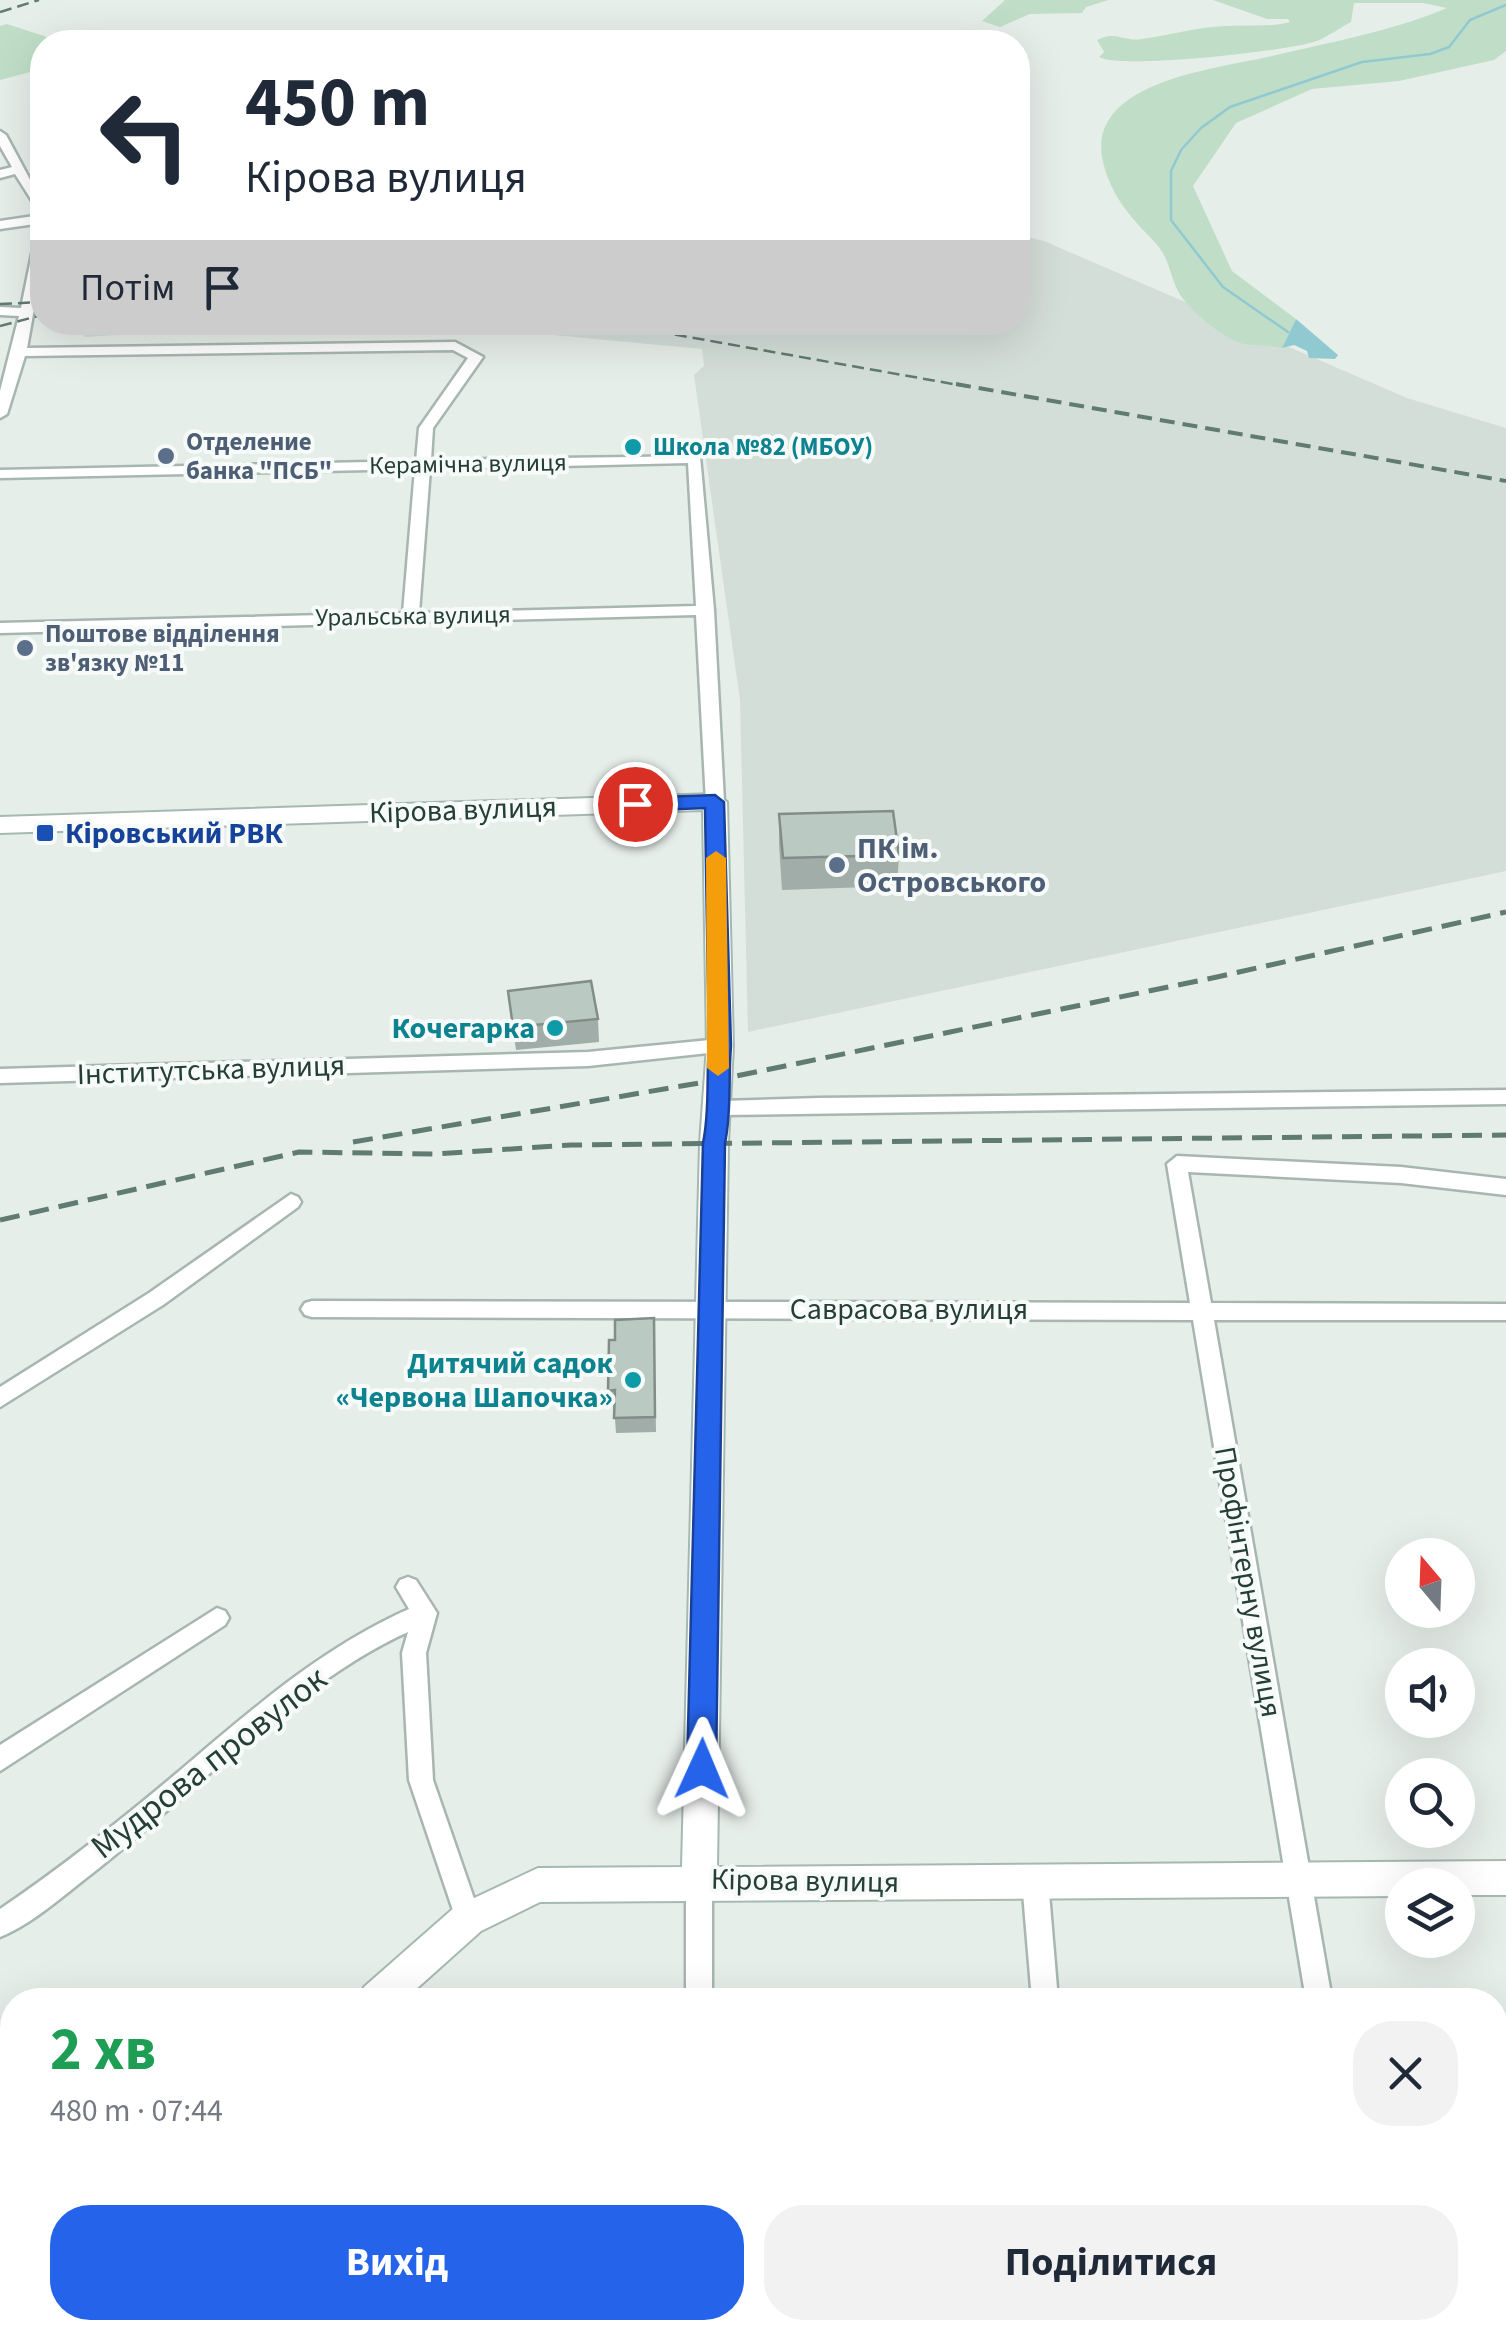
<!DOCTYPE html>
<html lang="uk">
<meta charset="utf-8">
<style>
body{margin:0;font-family:"Source Sans 3",sans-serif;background:#f2f2f3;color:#1f2937;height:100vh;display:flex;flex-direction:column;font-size:38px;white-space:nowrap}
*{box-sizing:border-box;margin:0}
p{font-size:32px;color:#747a83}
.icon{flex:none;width:55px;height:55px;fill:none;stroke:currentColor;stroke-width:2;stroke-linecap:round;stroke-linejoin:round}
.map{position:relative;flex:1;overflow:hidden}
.drawer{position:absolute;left:0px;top:1988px;width:1508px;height:352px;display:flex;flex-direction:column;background:#fff;border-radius:40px 40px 0 0;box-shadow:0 10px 40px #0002}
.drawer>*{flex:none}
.guide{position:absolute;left:30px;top:30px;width:1000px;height:305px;border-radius:40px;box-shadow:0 10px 40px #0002;background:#fff;color:#1f2937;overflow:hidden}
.needle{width:65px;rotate:341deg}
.fabs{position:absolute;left:1385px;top:1538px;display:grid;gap:20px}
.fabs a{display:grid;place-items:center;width:90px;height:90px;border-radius:50%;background:#fff;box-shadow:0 10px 40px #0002;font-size:50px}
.pin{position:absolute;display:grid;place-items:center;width:85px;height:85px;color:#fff;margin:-42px;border:5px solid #fff;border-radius:50%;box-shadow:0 2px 10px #0007}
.me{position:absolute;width:110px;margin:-55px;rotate:1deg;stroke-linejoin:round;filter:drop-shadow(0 0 8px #0008)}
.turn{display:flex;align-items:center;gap:35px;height:210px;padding:0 50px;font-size:45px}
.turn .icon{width:130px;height:130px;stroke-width:2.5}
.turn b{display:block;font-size:70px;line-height:85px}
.then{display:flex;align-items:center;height:95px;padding:0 50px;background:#0003;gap:20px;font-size:38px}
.round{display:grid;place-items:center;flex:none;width:105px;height:105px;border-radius:40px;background:#f2f2f3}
.head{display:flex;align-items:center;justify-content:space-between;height:170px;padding:0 50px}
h1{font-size:60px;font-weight:700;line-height:75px;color:#1e9e55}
.cta{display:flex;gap:20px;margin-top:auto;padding:20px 50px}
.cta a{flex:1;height:115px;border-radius:40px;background:#2563eb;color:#fff;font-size:40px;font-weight:700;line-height:115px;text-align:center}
.cta a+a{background:#f2f2f3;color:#1f2937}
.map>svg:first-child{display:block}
</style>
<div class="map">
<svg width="1506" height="2339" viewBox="0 0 1506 2339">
<rect width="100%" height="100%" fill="#e6eeea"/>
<g fill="#d4ded9">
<polygon points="1018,235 1044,241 1407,398 1506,428 1506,871 748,1032 740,700 694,375 704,366 702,349 424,323 1018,322"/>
<polygon points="80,323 80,322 293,323 85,337"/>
</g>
<g fill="#c0dec7">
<polygon points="1005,0 1109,0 1086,7 1082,13 1030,14 1000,27 982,21"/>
<path d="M1213,0h293v51l-12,9 -95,21 -87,8 -76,34 -43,63 39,85 64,48 -14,29c-13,-3 -26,-2 -38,-4 -20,-4 -61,-38 -68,-57 -10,-25 -7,-31 -28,-52 -20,-20 -37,-42 -44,-69 -24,-85 113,-97 168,-110 55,-13 124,-26 175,-48l-24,-5h-69l-3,19c-11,6 -22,14 -34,19 -28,10 -197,29 -218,16l5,-5 -7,-12c18,-10 27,2 45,-1 29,-4 54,-12 84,-13 22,-2 42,2 64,-4l-2,-3h-21z"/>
<polygon points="7,24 62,42 42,42 42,69 0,80 0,26"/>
</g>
<polygon fill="#91c9d0" points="1296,319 1338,355 1335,359 1309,358 1307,351 1294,345 1282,348"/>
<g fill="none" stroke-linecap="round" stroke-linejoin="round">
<polyline stroke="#91c9d0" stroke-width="2.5" points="1288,332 1223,287 1171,220 1171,171 1181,150 1201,128 1230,107 1362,62 1430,54 1449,47 1470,20 1506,5"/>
<g stroke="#a8b6b1" stroke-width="5">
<g id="street">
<polygon points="0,131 6,135 42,202 42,223 0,229 0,221 41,215 15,174 0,178 0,170 12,167 0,146"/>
<path d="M42,230v34l-15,84 428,-6 28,15 -50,71 -2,32 269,-4 14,154 10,192 -3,4 -6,2 -9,-6 -10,-187 -696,18v-10l403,-10 12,-144 -415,9v-8l416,-9 3,-33 49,-70 -15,-8 -428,6 -18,58 -7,4v-27l19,-75 -19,-1v-8l21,1 15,-74zM688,463l8,143 -277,7 11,-144z"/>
<polygon points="720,1039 730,1046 727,1051 588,1066 0,1083 0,1069 588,1052"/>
<polygon points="1506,1090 1506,1104 721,1115 711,1108 721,1101 819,1098"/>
<polygon points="1177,1156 1401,1167 1506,1179 1506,1195 1401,1183 1188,1172 1211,1303 1506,1304 1506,1320 1214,1320 1332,2000 1306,2000 1193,1320 312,1317 305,1315 301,1309 305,1303 312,1301 1190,1303 1167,1164"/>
<polygon points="291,1194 298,1197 301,1202 298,1207 163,1305 0,1407 0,1387 149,1293"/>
<path d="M408,1577l8,3 21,33 -11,40 7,127 48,139 -4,9 -9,4 -9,-4 -50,-148 -7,-127 6,-21c-111,50 -217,164 -314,240 -29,22 -60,51 -94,65v-28c62,-42 120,-88 177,-136 73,-62 144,-125 232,-164l-13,-22 4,-7z"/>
<polygon points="217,1608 225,1611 229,1618 225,1625 0,1771 0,1745"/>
<polygon points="1035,1869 1044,1872 1048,1881 1058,2000 1032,2000 1022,1881 1026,1872"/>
<polygon points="699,1872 708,1875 712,1884 712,2000 686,2000 686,1884 690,1875"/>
<polygon points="127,2328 160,2328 166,2339 132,2339"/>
<polygon points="356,2328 385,2328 389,2339 359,2339"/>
<polygon points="684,2328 713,2328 714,2339 684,2339"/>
<polygon points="1057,2328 1086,2328 1088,2339 1058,2339"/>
<polygon points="1359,2328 1388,2328 1391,2339 1361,2339"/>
</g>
</g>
<g stroke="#a5b9b1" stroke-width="4">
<g id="secondary">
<polygon points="715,794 727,802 733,1046 728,1143 717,1867 1506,1861 1506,1895 1458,1895 1458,1885 1402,1885 1402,1896 540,1902 481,1931 404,2000 359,2000 364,1987 455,1907 538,1868 682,1867 700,1143 707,1046 703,810 0,833 0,817"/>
<polygon points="12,2309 12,2328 36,2328 32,2339 0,2339 0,2315"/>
</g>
</g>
<use href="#street" fill="#fff" fill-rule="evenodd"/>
<use href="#secondary" fill="#fff" fill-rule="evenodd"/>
<g stroke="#607b72" stroke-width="2.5" stroke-dasharray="12 6" stroke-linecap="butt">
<polyline points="0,12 39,0"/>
<polyline points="0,304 42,302"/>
<polyline points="604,322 970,387"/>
<polyline points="0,326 42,315"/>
</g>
<polyline stroke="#607b72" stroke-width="4" stroke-dasharray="15 8" stroke-linecap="butt" points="956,384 1506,481"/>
<g stroke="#607b72" stroke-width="5" stroke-dasharray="20 10" stroke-linecap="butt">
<polyline points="353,1142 717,1080 1217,977 1506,912"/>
<polyline points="0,1220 299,1152 436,1154 571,1145 1506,1135"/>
</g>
</g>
<g fill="#a1ada8">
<polygon points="779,814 899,855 897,886 782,890 779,845"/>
<polygon points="508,991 598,1019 599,1042 516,1050"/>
<polygon points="654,1318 656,1432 616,1433 614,1405 610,1405 608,1391 615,1340"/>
</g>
<g fill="#bbc9c3" stroke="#838d88" stroke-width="2.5">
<polygon points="893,811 899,855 783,858 779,814"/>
<polygon points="591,981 598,1019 513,1027 508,991"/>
<polygon points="654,1318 655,1417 614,1418 615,1390 608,1391 609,1340 615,1340 615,1320"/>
</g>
<path fill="#2563eb" stroke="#184099" stroke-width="2.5" d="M715,795l9,7 7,244c-3,33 1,64 -6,97l-9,626 -5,10 -9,3 -10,-3 -5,-10 16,-626c7,-33 3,-64 6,-97l-4,-238 -70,3 -9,-7 9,-6z"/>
<polygon fill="#f59e0b" points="716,851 726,858 729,1068 718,1076 707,1068 706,858"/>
<g fill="#0f9aa8" stroke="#f6faf8" stroke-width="4">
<circle cx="633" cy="447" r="10"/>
<circle cx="555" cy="1028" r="10"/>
<circle cx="633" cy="1380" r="10"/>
</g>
<g fill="#5c6f8a" stroke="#f6faf8" stroke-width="4">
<circle cx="166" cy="456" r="10"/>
<circle cx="25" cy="648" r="10"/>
<circle cx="837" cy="865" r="10"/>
</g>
<rect fill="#1a4fb4" stroke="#f6faf8" stroke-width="4" x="35" y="823" width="20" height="20" rx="5"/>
<g text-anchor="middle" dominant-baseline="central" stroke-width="8" stroke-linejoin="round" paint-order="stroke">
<g font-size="25" font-weight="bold" fill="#4e5e75" stroke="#f6faf8" text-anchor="start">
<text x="186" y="442">Отделение<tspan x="186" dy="29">банка "ПСБ"</tspan></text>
<text x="45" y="634">Поштове відділення<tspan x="45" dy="29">зв'язку №11</tspan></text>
</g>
<g font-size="25" font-weight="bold" fill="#0d838f" stroke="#f6faf8" text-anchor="start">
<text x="653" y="447">Школа №82 (МБОУ)</text>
</g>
<g font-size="25" fill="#253f37" stroke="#f6faf8">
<text transform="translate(468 464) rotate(-1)">Керамічна вулиця</text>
<text transform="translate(413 616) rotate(-1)">Уральська вулиця</text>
</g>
<g font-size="30" fill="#253f37" stroke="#f6faf8">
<text transform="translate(463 810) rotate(-2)">Кірова вулиця</text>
<text transform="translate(211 1070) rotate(-2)">Інститутська вулиця</text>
<text x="909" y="1309">Саврасова вулиця</text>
<text transform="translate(1248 1582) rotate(80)">Профінтерну вулиця</text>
<text transform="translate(805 1881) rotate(1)">Кірова вулиця</text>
</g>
<g font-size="30" font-weight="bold" fill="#164399" stroke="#f6faf8" text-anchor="start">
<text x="65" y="833">Кіровський РВК</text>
</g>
<g font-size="30" font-weight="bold" fill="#4e5e75" stroke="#f6faf8" text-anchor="start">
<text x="857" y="848">ПК ім.<tspan x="857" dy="34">Островського</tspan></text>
</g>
<g font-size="30" font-weight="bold" fill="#0d838f" stroke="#f6faf8" text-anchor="end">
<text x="535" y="1028">Кочегарка</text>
<text x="613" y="1363">Дитячий садок<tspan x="613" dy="34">«Червона Шапочка»</tspan></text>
</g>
<g font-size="35" fill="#253f37" stroke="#f6faf8">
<text transform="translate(209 1763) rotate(-38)">Мудрова провулок</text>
</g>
</g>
</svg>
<div class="fabs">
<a><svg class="needle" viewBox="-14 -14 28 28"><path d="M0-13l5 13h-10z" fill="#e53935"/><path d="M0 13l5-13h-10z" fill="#747a83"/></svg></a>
<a><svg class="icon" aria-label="sound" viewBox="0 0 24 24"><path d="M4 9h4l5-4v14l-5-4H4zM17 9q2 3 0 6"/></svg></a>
<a><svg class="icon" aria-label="search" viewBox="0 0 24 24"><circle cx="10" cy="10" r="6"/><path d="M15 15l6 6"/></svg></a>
<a><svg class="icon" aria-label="layers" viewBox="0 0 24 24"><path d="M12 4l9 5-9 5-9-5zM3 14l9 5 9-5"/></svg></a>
</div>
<div class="pin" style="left:635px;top:804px;background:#d93025"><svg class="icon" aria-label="arrive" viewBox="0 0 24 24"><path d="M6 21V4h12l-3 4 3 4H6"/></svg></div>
<svg class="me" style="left:702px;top:1769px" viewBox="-20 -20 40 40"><path d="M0-17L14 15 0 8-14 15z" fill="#2563eb" stroke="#fff" stroke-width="4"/></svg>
<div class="guide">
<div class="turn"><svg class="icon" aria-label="left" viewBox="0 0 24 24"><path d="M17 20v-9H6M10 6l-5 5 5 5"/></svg><div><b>450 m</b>Кірова вулиця</div></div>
<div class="then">Потім<svg class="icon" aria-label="arrive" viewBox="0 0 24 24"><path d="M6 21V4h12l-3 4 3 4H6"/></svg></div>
</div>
<section class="drawer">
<div class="head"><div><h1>2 хв</h1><p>480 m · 07:44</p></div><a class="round"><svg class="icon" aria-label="close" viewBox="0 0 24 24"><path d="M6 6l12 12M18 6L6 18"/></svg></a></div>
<div class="cta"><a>Вихід</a><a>Поділитися</a></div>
</section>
</div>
